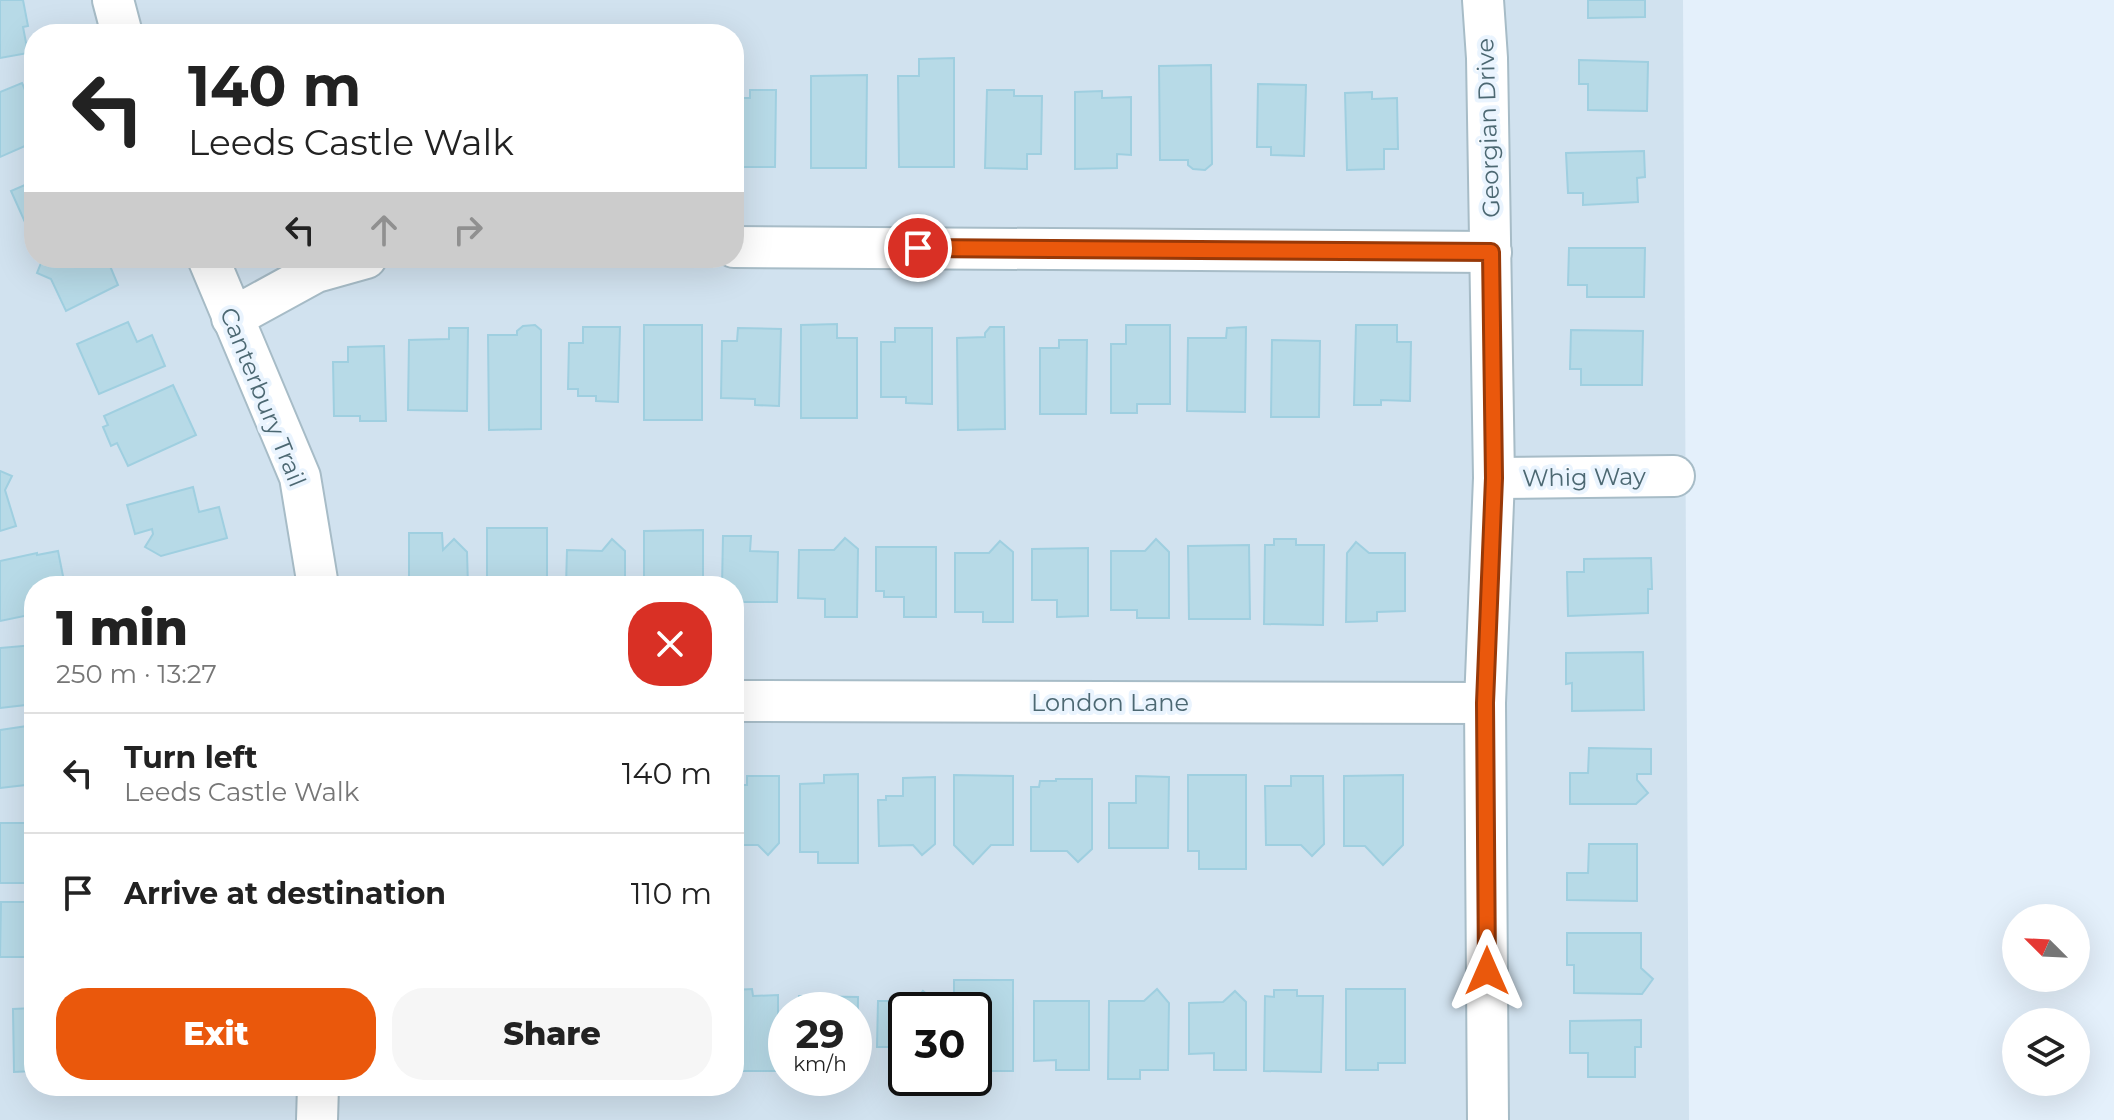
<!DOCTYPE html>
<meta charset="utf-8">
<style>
body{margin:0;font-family:Montserrat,sans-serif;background:#f6f6f6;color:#222;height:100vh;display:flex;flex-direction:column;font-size:30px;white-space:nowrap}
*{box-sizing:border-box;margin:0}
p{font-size:26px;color:#767676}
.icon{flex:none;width:44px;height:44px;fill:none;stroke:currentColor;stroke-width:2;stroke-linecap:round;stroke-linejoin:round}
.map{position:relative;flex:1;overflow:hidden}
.drawer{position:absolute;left:24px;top:576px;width:720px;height:520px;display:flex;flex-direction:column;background:#fff;border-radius:32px;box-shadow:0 8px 32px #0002}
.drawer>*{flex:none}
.top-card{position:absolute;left:24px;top:24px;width:720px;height:244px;border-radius:32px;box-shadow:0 8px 32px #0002;background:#fff;color:#222;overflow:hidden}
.needle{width:52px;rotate:294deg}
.tools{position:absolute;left:2002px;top:904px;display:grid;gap:16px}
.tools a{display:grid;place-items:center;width:88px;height:88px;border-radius:50%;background:#fff;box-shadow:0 8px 32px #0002;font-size:40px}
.speed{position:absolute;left:768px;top:992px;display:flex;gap:16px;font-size:40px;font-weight:700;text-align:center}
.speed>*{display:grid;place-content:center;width:104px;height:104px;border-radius:50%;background:#fff;box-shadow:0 8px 32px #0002;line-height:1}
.speed small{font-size:20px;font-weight:400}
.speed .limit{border:4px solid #111;border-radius:12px;background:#fff;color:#111}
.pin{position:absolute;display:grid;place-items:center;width:68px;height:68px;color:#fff;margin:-34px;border:4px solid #fff;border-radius:50%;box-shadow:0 2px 8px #0007}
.me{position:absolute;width:88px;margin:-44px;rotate:0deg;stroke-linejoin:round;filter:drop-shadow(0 0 6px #0008)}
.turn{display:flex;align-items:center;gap:28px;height:168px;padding:0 32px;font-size:36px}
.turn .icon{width:104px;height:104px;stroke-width:2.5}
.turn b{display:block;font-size:56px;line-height:68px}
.lanes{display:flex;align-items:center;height:76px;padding:0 32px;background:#0003;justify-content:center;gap:40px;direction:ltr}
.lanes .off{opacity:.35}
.round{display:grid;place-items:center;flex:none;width:84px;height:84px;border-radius:32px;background:#f6f6f6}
.head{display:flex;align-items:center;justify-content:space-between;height:136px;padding:0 32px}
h1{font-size:48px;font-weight:800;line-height:60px}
.button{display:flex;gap:16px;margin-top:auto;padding:16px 32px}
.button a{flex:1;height:92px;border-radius:32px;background:#ea580c;color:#fff;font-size:32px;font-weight:800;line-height:92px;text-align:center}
.button a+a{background:#f6f6f6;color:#222}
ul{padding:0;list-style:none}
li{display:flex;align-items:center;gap:24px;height:120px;padding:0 32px;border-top:2px solid #e0e0e0}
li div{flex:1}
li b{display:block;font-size:30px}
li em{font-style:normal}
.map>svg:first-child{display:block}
</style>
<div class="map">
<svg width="2114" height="1120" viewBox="0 0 2114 1120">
<rect width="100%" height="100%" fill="#e4f0fb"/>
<path fill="#d1e2ef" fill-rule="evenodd" d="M0,0h1683l6,1120h-1689zM34,34h700v224h-700zM34,586h700v500h-700zM786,1010h68v68h-68zM906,1010h68v68h-68z"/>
<g fill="#b7dae7" stroke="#9fcfe0" stroke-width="2">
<polygon points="0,0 23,0 28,26 23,27 28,53 0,58"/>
<polygon points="1588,0 1645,0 1645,17 1588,18"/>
<polygon points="954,58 954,167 899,167 898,76 919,76 919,59"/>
<polygon points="1579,60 1648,62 1647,111 1588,110 1588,84 1579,84"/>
<polygon points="1211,65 1212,164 1205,170 1193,169 1188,165 1188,160 1160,160 1159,66"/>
<polygon points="867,75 866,168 811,168 811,76"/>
<polygon points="22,83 32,106 34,105 34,142 0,157 0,92"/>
<polygon points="1258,84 1306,85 1304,156 1271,155 1271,147 1257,147"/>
<polygon points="750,90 776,90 775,167 736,167 736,152 734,152 734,98 750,98"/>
<polygon points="987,90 1014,90 1014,96 1042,96 1041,154 1027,154 1027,169 985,168"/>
<polygon points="1102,91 1102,98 1131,97 1131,155 1117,154 1117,168 1075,169 1075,92"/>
<polygon points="1372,92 1372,99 1397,98 1398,149 1384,149 1384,169 1347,170 1345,93"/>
<polygon points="1644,151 1645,177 1637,178 1638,202 1583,205 1583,193 1568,193 1566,153"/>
<polygon points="34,181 34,239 33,240 11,191"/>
<polygon points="1569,248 1645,248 1644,297 1587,297 1587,285 1568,285"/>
<polygon points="43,258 121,258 122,260 110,266 118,285 66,311 51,279 37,273"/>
<polygon points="128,322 137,342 152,335 165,366 99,394 77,344"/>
<polygon points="837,324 837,338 857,338 857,418 801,418 801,325"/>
<polygon points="535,325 541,330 541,429 489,430 488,335 517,335 517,331 523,326"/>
<rect x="644" y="325" width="58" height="95"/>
<polygon points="1126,325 1170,325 1170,404 1137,404 1137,413 1111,413 1111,344 1126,344"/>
<polygon points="1356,325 1397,325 1397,342 1411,342 1410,401 1381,400 1381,405 1354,405"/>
<polygon points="583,327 620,327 618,402 596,401 596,396 578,396 578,389 568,389 569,343 583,343"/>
<polygon points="990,327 1004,327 1005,429 958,430 957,338 985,337 985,333"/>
<polygon points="1246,327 1245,412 1187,411 1188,338 1226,338 1227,328"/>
<polygon points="449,328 468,328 467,411 408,410 409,340 449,339"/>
<polygon points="738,328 781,329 779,406 755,405 755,399 721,398 722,341 737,341"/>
<polygon points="895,328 932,328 932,404 906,403 906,397 881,397 881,342 895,342"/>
<polygon points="1571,330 1643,331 1642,385 1581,385 1581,369 1570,369"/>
<polygon points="1059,340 1087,340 1086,414 1040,414 1040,348 1059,348"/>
<polygon points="1272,340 1320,341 1319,417 1271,417"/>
<polygon points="384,346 386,421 360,421 360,416 334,416 333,362 348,362 348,347"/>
<polygon points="173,385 196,435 128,466 117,443 111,446 103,427 108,425 104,416"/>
<polygon points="0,471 12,476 5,490 16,526 0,531"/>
<polygon points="193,487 199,512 219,507 227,538 161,556 145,547 153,534 152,529 135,534 127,505"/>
<rect x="487" y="528" width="60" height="58"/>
<polygon points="703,530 703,586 644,586 644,531"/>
<polygon points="409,533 442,533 443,550 454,539 467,552 468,586 409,586"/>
<polygon points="723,536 751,536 750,551 778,552 777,602 734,602 734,586 722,586"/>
<polygon points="845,538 858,549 857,617 825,617 825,599 798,598 799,550 834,550"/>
<polygon points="612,539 625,551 625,586 566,586 567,550 602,551"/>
<polygon points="1156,539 1169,552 1169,618 1137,618 1137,610 1111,610 1111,551 1145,551"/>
<polygon points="1274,539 1296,539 1296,545 1324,545 1323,625 1264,624 1265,545 1274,545"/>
<polygon points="1000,541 1013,552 1013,622 983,622 983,612 955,612 955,553 989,553"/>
<polygon points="1356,542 1369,553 1405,553 1405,611 1377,612 1377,621 1346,622 1347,553"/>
<polygon points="1249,545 1250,619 1189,619 1188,546"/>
<polygon points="876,547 936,547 936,617 904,617 904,597 884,597 884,591 876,591"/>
<polygon points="1088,548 1088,616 1057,617 1057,600 1032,600 1032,549"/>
<polygon points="58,551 65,586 34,586 34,614 0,621 0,561 37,553 37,555"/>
<polygon points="1651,558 1652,589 1648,589 1648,613 1568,616 1567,572 1584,572 1584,559"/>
<polygon points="221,578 221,586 148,586"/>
<polygon points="34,645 34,704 0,708 0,648"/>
<polygon points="1643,652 1644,710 1572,711 1572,683 1566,684 1566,653"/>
<polygon points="34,725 34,784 0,788 0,730"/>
<polygon points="1589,748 1651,749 1651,774 1637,774 1637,780 1648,793 1636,804 1570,804 1570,773 1588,773"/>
<polygon points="858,774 858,863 818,863 818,852 800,852 800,784 824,783 824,775"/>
<polygon points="954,775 1013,776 1013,845 991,845 973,864 954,845"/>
<polygon points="1188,775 1246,775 1246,869 1199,869 1199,851 1188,851"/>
<polygon points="1403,775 1403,845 1383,865 1365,846 1344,846 1344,776"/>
<polygon points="747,776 779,776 779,843 768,855 758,845 734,845 734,785 747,785"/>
<polygon points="1136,776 1169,777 1168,848 1109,848 1109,803 1136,803"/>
<polygon points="1291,776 1323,776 1324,844 1312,856 1301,845 1266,845 1265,786 1291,786"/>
<polygon points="935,777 935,844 922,855 913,845 879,846 878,800 886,800 886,796 903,796 903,778"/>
<polygon points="1056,779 1092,779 1092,849 1078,862 1067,851 1031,851 1031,787 1039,787 1040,781 1056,781"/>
<rect x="0" y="823" width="34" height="60"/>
<polygon points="1589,844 1637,844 1637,901 1567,900 1567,873 1588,873"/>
<polygon points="1,902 34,902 34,957 0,957"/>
<polygon points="1567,933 1641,933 1641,968 1653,979 1642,994 1574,993 1574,965 1567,965"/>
<polygon points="954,980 1013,980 1013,1071 980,1071 980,1054 974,1054 974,1010 954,1010"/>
<polygon points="752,989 753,996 778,995 778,1071 734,1071 734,990"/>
<polygon points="1157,989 1169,1003 1168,1070 1140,1070 1140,1079 1108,1079 1109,1001 1144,1001"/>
<polygon points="1346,989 1405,989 1405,1063 1378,1063 1378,1070 1346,1070"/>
<polygon points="1274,990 1297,990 1297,996 1323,996 1321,1072 1264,1071 1265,996 1274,997"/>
<polygon points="923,991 935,1001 935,1010 906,1010 906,1069 903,1069 904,1047 877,1047 878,1001 914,1001"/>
<polygon points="1235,991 1246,1002 1246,1070 1214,1070 1214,1053 1189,1054 1189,1003 1223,1002"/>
<polygon points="799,996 858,997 857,1071 854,1071 854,1010 798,1010"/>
<polygon points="1034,1001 1089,1001 1089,1070 1056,1070 1056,1060 1034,1061"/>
<polygon points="34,1008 34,1071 14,1072 13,1009"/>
<polygon points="1641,1020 1641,1047 1635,1047 1635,1077 1588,1077 1588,1053 1570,1053 1570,1021"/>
</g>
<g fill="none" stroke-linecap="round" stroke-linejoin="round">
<g stroke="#a7bcc7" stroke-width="44">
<g id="minor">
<polyline points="113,0 122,34"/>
<polyline points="1483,0 1487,58 1494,478 1485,703 1488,1120"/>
<polyline points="734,247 1491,252"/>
<polyline points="208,258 300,477 318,586"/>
<polyline points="232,318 316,272 366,258"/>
<polyline points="1494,478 1674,476"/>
<polyline points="734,701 1485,703"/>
<polyline points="317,1120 318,1086"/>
</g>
</g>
<use href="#minor" stroke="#fff" stroke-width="40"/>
</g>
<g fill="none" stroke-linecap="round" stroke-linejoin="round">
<g stroke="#983908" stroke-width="20">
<polyline id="route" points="918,248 1491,252 1494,478 1485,703 1487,971"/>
</g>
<use href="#route" stroke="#ea580c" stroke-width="14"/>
</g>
<g text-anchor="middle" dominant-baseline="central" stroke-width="8" stroke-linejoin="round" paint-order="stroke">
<g font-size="24" fill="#4c6872" stroke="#eaf4fe">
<text transform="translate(1488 128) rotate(-92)">Georgian Drive</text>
<text transform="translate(263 397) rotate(68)">Canterbury Trail</text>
<text transform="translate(1584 477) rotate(-1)">Whig Way</text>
<text x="1110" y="702">London Lane</text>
</g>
</g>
</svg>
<div class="tools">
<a><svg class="needle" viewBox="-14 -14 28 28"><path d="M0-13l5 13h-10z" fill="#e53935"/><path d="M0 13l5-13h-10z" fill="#767676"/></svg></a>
<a><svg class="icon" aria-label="layers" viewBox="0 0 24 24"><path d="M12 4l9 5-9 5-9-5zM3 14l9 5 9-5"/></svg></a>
</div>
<div class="speed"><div>29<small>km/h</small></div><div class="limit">30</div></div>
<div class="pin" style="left:918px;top:248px;background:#d93025"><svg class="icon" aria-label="arrive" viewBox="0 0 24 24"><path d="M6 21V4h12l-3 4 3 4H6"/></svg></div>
<svg class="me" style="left:1487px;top:971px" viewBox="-20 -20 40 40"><path d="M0-17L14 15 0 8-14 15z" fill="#ea580c" stroke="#fff" stroke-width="4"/></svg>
<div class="top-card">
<div class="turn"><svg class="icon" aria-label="left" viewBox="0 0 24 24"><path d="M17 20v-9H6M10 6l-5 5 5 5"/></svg><div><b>140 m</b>Leeds Castle Walk</div></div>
<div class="lanes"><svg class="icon" aria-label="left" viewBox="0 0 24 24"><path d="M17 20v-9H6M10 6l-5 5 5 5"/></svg><svg class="icon off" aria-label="ahead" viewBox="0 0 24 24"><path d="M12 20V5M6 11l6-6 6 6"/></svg><svg class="icon off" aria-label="right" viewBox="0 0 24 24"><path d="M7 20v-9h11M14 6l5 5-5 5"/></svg></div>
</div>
<section class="drawer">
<div class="head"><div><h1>1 min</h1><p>250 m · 13:27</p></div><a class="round" style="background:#d93025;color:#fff"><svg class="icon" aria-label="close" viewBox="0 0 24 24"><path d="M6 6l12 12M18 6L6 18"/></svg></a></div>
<ul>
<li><svg class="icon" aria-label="left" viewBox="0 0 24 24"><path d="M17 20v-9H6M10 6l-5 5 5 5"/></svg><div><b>Turn left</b><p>Leeds Castle Walk</p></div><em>140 m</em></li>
<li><svg class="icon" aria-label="arrive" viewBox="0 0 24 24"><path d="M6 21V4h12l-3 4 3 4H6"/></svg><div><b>Arrive at destination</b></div><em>110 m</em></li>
</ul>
<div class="button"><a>Exit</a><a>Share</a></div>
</section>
</div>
